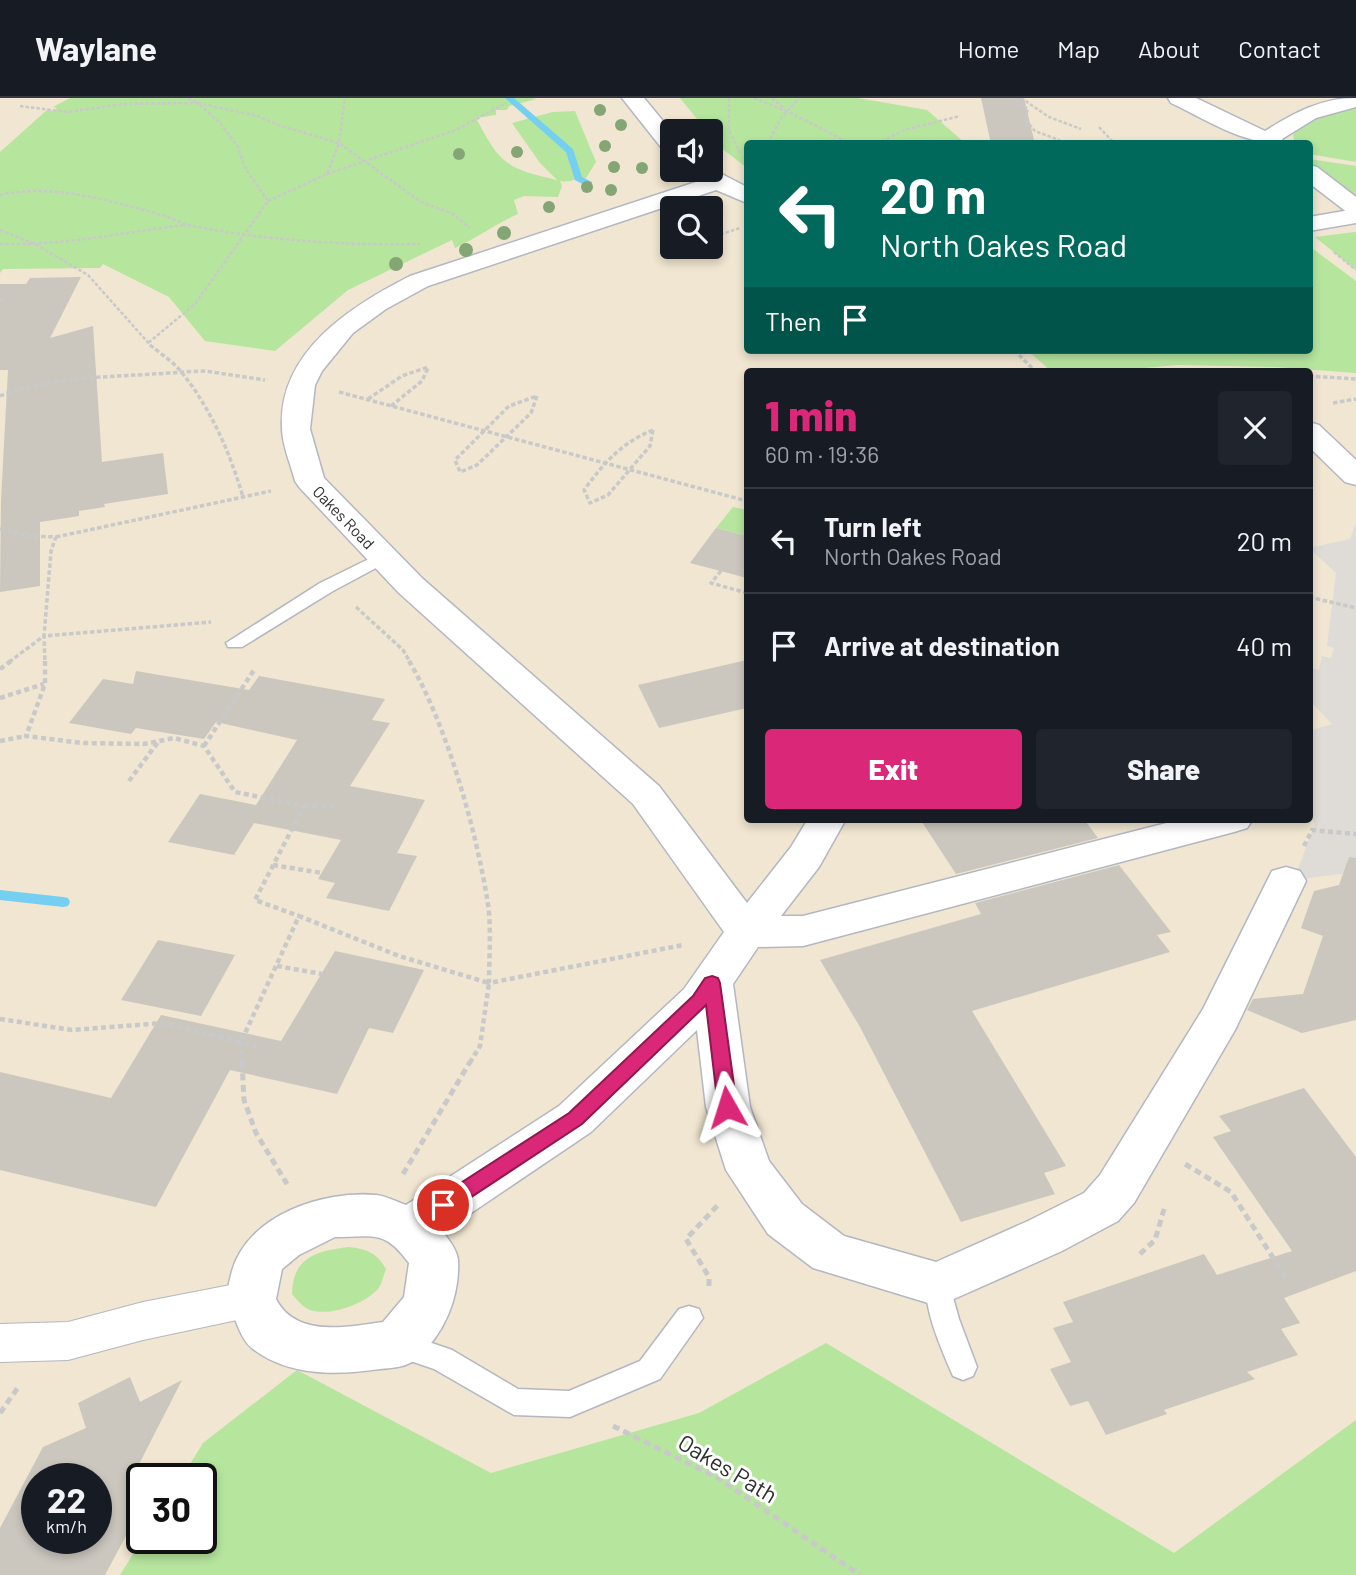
<!DOCTYPE html>
<meta charset="utf-8">
<style>
body{margin:0;font-family:Barlow,sans-serif;background:#20242c;color:#f1f3f6;height:100vh;display:flex;flex-direction:column;font-size:26px;white-space:nowrap}
*{box-sizing:border-box;margin:0}
p{font-size:23px;color:#9ea1a6}
.icon{flex:none;width:38px;height:38px;fill:none;stroke:currentColor;stroke-width:2;stroke-linecap:round;stroke-linejoin:round}
.map{position:relative;flex:1;overflow:hidden}
.panel{position:absolute;left:744px;top:270px;width:569px;height:455px;display:flex;flex-direction:column;background:#171b24;border-radius:7px;box-shadow:0 4px 10px #0003}
.panel>*{flex:none}
.banner{position:absolute;left:744px;top:42px;width:569px;height:214px;border-radius:7px;box-shadow:0 4px 10px #0003;background:#00695c;color:#fff;overflow:hidden}
.buttons{position:absolute;left:660px;top:21px;display:grid;gap:14px}
.buttons a{display:grid;place-items:center;width:63px;height:63px;border-radius:7px;background:#171b24;box-shadow:0 4px 10px #0003;font-size:35px}
.speed{position:absolute;left:21px;top:1365px;display:flex;gap:14px;font-size:35px;font-weight:700;text-align:center}
.speed>*{display:grid;place-content:center;width:91px;height:91px;border-radius:50%;background:#171b24;box-shadow:0 4px 10px #0003;line-height:1}
.speed small{font-size:18px;font-weight:400}
.speed .limit{border:4px solid #111;border-radius:10px;background:#fff;color:#111}
.pin{position:absolute;display:grid;place-items:center;width:60px;height:60px;color:#fff;margin:-30px;border:4px solid #fff;border-radius:50%;box-shadow:0 2px 7px #0007}
.me{position:absolute;width:77px;margin:-38px;rotate:354deg;stroke-linejoin:round;filter:drop-shadow(0 0 5px #0008)}
.turn{display:flex;align-items:center;gap:24px;height:147px;padding:0 21px;font-size:32px}
.turn .icon{width:91px;height:91px;stroke-width:2.5}
.turn b{display:block;font-size:49px;line-height:60px}
.then{display:flex;align-items:center;height:66px;padding:0 21px;background:#0003;gap:14px;font-size:26px}
.round{display:grid;place-items:center;flex:none;width:74px;height:74px;border-radius:7px;background:#20242c}
.head{display:flex;align-items:center;justify-content:space-between;height:119px;padding:0 21px}
h1{font-size:42px;font-weight:800;line-height:52px;color:#db2777}
.action{display:flex;gap:14px;margin-top:auto;padding:14px 21px}
.action a{flex:1;height:80px;border-radius:7px;background:#db2777;color:#fff;font-size:28px;font-weight:800;line-height:80px;text-align:center}
.action a+a{background:#20242c;color:#f1f3f6}
ul{padding:0;list-style:none}
li{display:flex;align-items:center;gap:21px;height:105px;padding:0 21px;border-top:2px solid #363941}
li div{flex:1}
li b{display:block;font-size:26px}
li em{font-style:normal}
header{display:flex;align-items:center;gap:42px;box-sizing:border-box;height:98px;padding:0 35px;background:#171b24;border-bottom:2px solid #363941}
header strong{font-size:33px}
nav{display:flex;gap:38px;margin-inline-start:auto;font-size:24px}
.map>svg:first-child{display:block}
</style>
<header>
<strong>Waylane</strong>
<nav><a>Home</a><a>Map</a><a>About</a><a>Contact</a></nav>
</header>
<div class="map">
<svg width="1356" height="1477" viewBox="0 0 1356 1477">
<rect width="100%" height="100%" fill="#efe9e1"/>
<path fill="#f0e6d1" fill-rule="evenodd" d="M0,0h1356v1477h-1356zM672,33h38v39h-38zM747,46h562v206h-562zM672,110h38v39h-38zM747,273h562v448h-562zM37,1381h59v59h-59zM142,1381h59v59h-59z"/>
<g fill="#b6e59e">
<path d="M70,0h461l6,1 -28,7 -2,4h-11v5l-20,3c24,46 31,51 81,62l-17,-17 -28,-40 41,-11 22,-1 21,51 -10,16c-10,0 -16,5 -26,3l2,5 -4,11 -34,-1 -10,4 4,14c-23,10 -41,24 -63,34l-3,-8 -104,50 -73,61 -70,-10 -36,-44 -66,-33 -3,4 -97,1 -3,4v-121l47,-42 6,1 4,-3 -4,-1z"/>
<polygon points="680,0 858,0 927,12 965,45 747,46 747,70 711,42 710,33 699,32 697,21"/>
<path d="M1356,10v54l-47,-8v-10l-14,-1 -2,-8c15,-20 40,-22 63,-27z"/>
<polygon points="1309,61 1356,68 1356,98 1309,66"/>
<polygon points="1356,134 1356,172 1315,139 1355,134"/>
<polygon points="1309,148 1356,183 1356,275 1276,269 1178,267 1110,273 1051,273 1027,252 1309,252"/>
<polygon points="733,409 747,412 747,438 716,430"/>
<path d="M349,1149c18,2 28,6 37,22 -3,7 -4,16 -9,21 -14,14 -43,25 -63,21 -9,-1 -16,-10 -22,-17 1,-37 24,-43 57,-47z"/>
<polygon points="826,1245 1174,1455 1356,1322 1356,1477 120,1477 143,1440 201,1440 201,1381 181,1381 203,1345 297,1272 491,1375 699,1315"/>
</g>
<polygon fill="#dfdcd8" points="1356,425 1356,774 1286,783 1296,776 1315,725 1309,719 1309,633 1332,626 1309,602 1309,575 1310,570 1319,572 1322,558 1331,560 1334,550 1327,548 1336,475 1309,450 1350,441"/>
<g fill="none" stroke-linecap="round" stroke-linejoin="round">
<g fill="#75cff0" fill-rule="evenodd">
<polygon points="505,0 514,0 573,51 582,79 592,84 592,88 586,88 575,82 566,54"/>
<polygon points="0,792 63,799 68,800 70,804 68,808 63,809 0,802"/>
</g>
</g>
<g fill="#cbc7bf" fill-rule="evenodd">
<polygon points="981,0 1024,0 1035,46 991,46"/>
<polygon points="81,179 50,240 93,228 102,364 163,355 168,396 104,406 105,409 79,413 79,418 40,424 40,488 0,494 1,402 8,272 0,272 0,186 26,186 30,180"/>
<polygon points="716,430 747,438 747,480 690,465"/>
<polygon points="747,562 747,610 659,630 638,587"/>
<polygon points="136,573 249,592 259,578 385,601 372,622 390,625 350,688 425,702 397,755 417,758 389,813 326,800 335,785 318,781 341,742 254,725 234,757 168,744 200,696 256,707 297,642 216,624 204,641 136,630 131,636 69,625 103,581 133,586"/>
<polygon points="920,721 1084,721 1098,740 956,776"/>
<polygon points="1349,759 1356,760 1356,922 1302,935 1247,912 1253,901 1303,896 1323,838 1301,830 1314,793 1339,787"/>
<polygon points="1119,767 1171,834 1157,837 1170,854 972,913 1066,1068 1044,1075 1055,1096 961,1124 860,929 820,862 981,816 975,805"/>
<polygon points="158,842 235,857 201,918 121,902"/>
<polygon points="335,853 424,872 393,935 369,930 337,996 230,972 156,1109 0,1072 0,974 111,1000 161,917 281,943"/>
<polygon points="1304,990 1356,1059 1356,1173 1284,1200 1300,1225 1281,1231 1298,1257 1247,1274 1255,1281 1164,1312 1167,1316 1106,1337 1088,1303 1070,1308 1050,1271 1071,1264 1053,1230 1073,1224 1063,1204 1204,1156 1217,1177 1292,1153 1213,1039 1231,1033 1219,1018"/>
<path d="M130,1279l10,25 42,-22 -48,94 20,5h-12v27l-37,69h-105v-47l43,-81 43,-19 -8,-25zM37,1381h59v59h-59z"/>
</g>
<g fill="none" stroke-linecap="round" stroke-linejoin="round">
<g stroke="#b4b7c1" stroke-width="3">
<g id="service">
<polygon points="383,454 389,455 392,459 389,463 333,493 242,549 228,549 226,545 320,485"/>
<path d="M938,1174l9,4 12,43 18,48 -4,9 -10,4 -10,-4c-10,-23 -35,-78 -24,-100z"/>
<polygon points="689,1208 699,1211 703,1220 660,1281 570,1319 514,1317 434,1271 387,1255 383,1246 387,1237 397,1233 452,1252 518,1291 569,1293 640,1263 679,1211"/>
</g>
</g>
<g stroke="#b4b7c1" stroke-width="2">
<polygon id="pedestrian" points="251,1183 265,1188 271,1201 265,1214 251,1219 143,1242 68,1262 0,1264 0,1226 68,1224 143,1204"/>
</g>
<g stroke="#b4b7c1" stroke-width="3">
<g id="minor">
<path d="M1168,0h28l69,33c29,-18 56,-33 91,-33v9l-40,11 -34,21 3,5c-43,0 -76,-23 -114,-41z"/>
<polygon points="1309,67 1317,69 1356,99 1356,117 1348,115 1309,85"/>
<path d="M717,77l8,2 4,5 -4,5 -297,99 -42,23 -33,24 -31,38 -7,14 -5,44 14,49 99,101 236,207 88,117 44,-56 17,-28h38l-27,48 -38,49h22l379,-97h71l-6,9 -13,4 -431,114 -45,1 -25,37 17,123 19,54 33,43 42,32 92,26 92,-41 56,-28 16,-18 103,-166 69,-138 14,-4 14,4 6,10 -71,149 -101,173 -16,18 -56,30 -124,55 -125,-38 -45,-34 -42,-64 -20,-63 -9,-77 -106,102 -148,100c6,8 14,18 15,28 2,37 -14,75 -42,99 -9,8 -24,9 -36,10 -43,6 -90,8 -127,-20 -12,-9 -17,-29 -23,-42 -5,-11 -1,-24 2,-36 16,-56 91,-81 144,-76 10,1 21,7 30,10l153,-99 125,-117 40,-57 -91,-128 -234,-211 -100,-106 -4,-6c-4,-16 -13,-36 -13,-53 -4,-76 69,-122 128,-152zM335,1139c39,0 49,-8 74,26l-5,34 -21,25c-36,5 -87,16 -107,-23l6,-30 17,-14z"/>
<polygon points="1309,324 1319,327 1356,362 1356,387 1345,384 1309,349"/>
</g>
</g>
<g stroke="#b4b7c1" stroke-width="3">
<g id="secondary">
<polygon points="622,0 644,0 672,34 672,55 664,53"/>
<polygon points="710,70 747,89 747,105 709,89 687,72"/>
<polygon points="1356,111 1356,125 1309,133 1309,119"/>
</g>
</g>
<g stroke="#c9c9c9" stroke-width="2.5" stroke-dasharray="3.5 2" stroke-linecap="butt">
<polyline points="188,0 198,5 258,18 278,27 339,45 421,104 453,116 470,130"/>
<polyline points="729,0 729,32 740,55"/>
<polyline points="754,0 793,16 851,46"/>
<polyline points="772,0 785,11"/>
<polyline points="1010,0 1028,11 1025,21 1035,33 1059,42 1059,46"/>
<polyline points="1021,0 1049,19 1081,31"/>
<polyline points="20,8 67,14 124,6 198,5 221,26 238,49 244,68 268,103 195,206 148,245"/>
<polyline points="1099,29 1115,46"/>
<polyline points="768,46 781,20 799,0"/>
<polyline points="877,46 904,32 960,18"/>
<polyline points="327,76 456,32 506,5"/>
<path d="M0,97c54,-12 110,6 162,20 10,3 20,9 30,11 74,14 153,20 228,18"/>
<polyline points="268,103 327,76 339,45 345,0"/>
<polyline points="0,132 35,146 88,177 152,249"/>
<polyline points="710,140 740,130"/>
<path d="M0,146c63,2 124,-12 186,-19"/>
<polyline points="1334,154 1356,172"/>
<polyline points="0,202 4,202"/>
</g>
<g stroke="#c9c9c9" stroke-width="3.5" stroke-dasharray="4.5 2.5" stroke-linecap="butt">
<path d="M150,247c11,9 25,18 33,29 29,37 47,79 60,123"/>
<polyline points="1014,252 1035,273"/>
<polyline points="1168,273 1223,273"/>
<polyline points="1309,278 1356,281"/>
<polyline points="339,294 747,403"/>
<path d="M0,298c50,-21 127,-19 182,-24l23,-1 60,9"/>
<polygon points="537,298 531,315 477,367 460,374 455,362 509,308"/>
<polyline points="368,301 402,278 428,269"/>
<polyline points="1333,305 1356,301"/>
<polyline points="391,308 422,283 428,270"/>
<path d="M653,332l-3,16 -42,49 -18,8 -6,-13c20,-27 37,-47 69,-60z"/>
<polyline points="0,431 32,438 56,439 51,453 44,538 211,524"/>
<polyline points="56,439 271,393"/>
<polyline points="721,473 711,485 747,495"/>
<polyline points="1309,499 1356,510"/>
<polyline points="356,509 403,552 410,564"/>
<polyline points="9,564 44,538 45,564"/>
</g>
<g stroke="#c9c9c9" stroke-width="4.5" stroke-dasharray="5 3.5" stroke-linecap="butt">
<polyline points="45,563 45,586 26,638 82,645 144,646 174,640 204,648 235,694 304,708 255,802 299,818"/>
<path d="M409,563c37,62 66,165 78,237 5,27 2,58 2,85l194,-38"/>
<polyline points="0,571 11,563"/>
<polyline points="0,600 44,586"/>
<polyline points="0,643 26,638"/>
<polyline points="204,648 254,572"/>
<polyline points="129,683 158,644"/>
<polyline points="304,708 338,708"/>
<polyline points="1304,748 1312,732 1356,736"/>
<polyline points="273,767 322,775"/>
<polyline points="277,868 322,876"/>
<polyline points="0,921 72,932 163,925 241,944 299,818 399,858 489,885 480,948 469,966"/>
<polyline points="242,966 241,944 260,950"/>
</g>
<g stroke="#c9c9c9" stroke-width="5" stroke-dasharray="7 4.5" stroke-linecap="butt">
<polyline points="242,964 244,1002 256,1035 287,1086"/>
<polyline points="1185,1066 1231,1094 1286,1180"/>
<polyline points="403,1076 470,964"/>
<polyline points="1140,1156 1155,1142 1165,1108"/>
<polyline points="709,1188 709,1179 686,1141 718,1107"/>
<polyline points="0,1315 19,1288"/>
<polyline points="613,1328 718,1380 860,1477"/>
</g>
<use href="#service" fill="#fff" fill-rule="evenodd"/>
<use href="#pedestrian" fill="#fff" fill-rule="evenodd"/>
<use href="#minor" fill="#fff" fill-rule="evenodd"/>
<use href="#secondary" fill="#fff" fill-rule="evenodd"/>
</g>
<g fill="#84a574">
<circle cx="600" cy="12" r="6"/>
<circle cx="621" cy="27" r="6"/>
<circle cx="605" cy="48" r="6"/>
<circle cx="517" cy="54" r="6"/>
<circle cx="459" cy="56" r="6"/>
<circle cx="614" cy="69" r="6"/>
<circle cx="642" cy="70" r="6"/>
<circle cx="587" cy="89" r="6"/>
<circle cx="611" cy="92" r="6"/>
<circle cx="549" cy="109" r="6"/>
<circle cx="504" cy="135" r="7"/>
<circle cx="466" cy="152" r="7"/>
<circle cx="396" cy="166" r="7"/>
</g>
<polygon fill="#db2777" stroke="#8e194d" stroke-width="2" points="712,878 718,880 720,885 737,1009 734,1015 727,1017 721,1015 718,1009 706,907 582,1026 450,1113 443,1115 436,1113 434,1107 436,1101 569,1015 693,898 705,880"/>
<g text-anchor="middle" dominant-baseline="central" stroke-width="6" stroke-linejoin="round" paint-order="stroke">
<g font-size="16" fill="#2e2e2e" stroke="#fff">
<text transform="translate(344 419) rotate(46)">Oakes Road</text>
</g>
<g font-size="23" fill="#2e2e2e" stroke="#fff">
<text transform="translate(728 1370) rotate(31)">Oakes Path</text>
</g>
</g>
</svg>
<div class="buttons">
<a><svg class="icon" aria-label="sound" viewBox="0 0 24 24"><path d="M4 9h4l5-4v14l-5-4H4zM17 9q2 3 0 6"/></svg></a>
<a><svg class="icon" aria-label="search" viewBox="0 0 24 24"><circle cx="10" cy="10" r="6"/><path d="M15 15l6 6"/></svg></a>
</div>
<div class="speed"><div>22<small>km/h</small></div><div class="limit">30</div></div>
<div class="pin" style="left:443px;top:1107px;background:#d93025"><svg class="icon" aria-label="arrive" viewBox="0 0 24 24"><path d="M6 21V4h12l-3 4 3 4H6"/></svg></div>
<svg class="me" style="left:727px;top:1009px" viewBox="-20 -20 40 40"><path d="M0-17L14 15 0 8-14 15z" fill="#db2777" stroke="#fff" stroke-width="4"/></svg>
<div class="banner">
<div class="turn"><svg class="icon" aria-label="left" viewBox="0 0 24 24"><path d="M17 20v-9H6M10 6l-5 5 5 5"/></svg><div><b>20 m</b>North Oakes Road</div></div>
<div class="then">Then<svg class="icon" aria-label="arrive" viewBox="0 0 24 24"><path d="M6 21V4h12l-3 4 3 4H6"/></svg></div>
</div>
<section class="panel">
<div class="head"><div><h1>1 min</h1><p>60 m · 19:36</p></div><a class="round"><svg class="icon" aria-label="close" viewBox="0 0 24 24"><path d="M6 6l12 12M18 6L6 18"/></svg></a></div>
<ul>
<li><svg class="icon" aria-label="left" viewBox="0 0 24 24"><path d="M17 20v-9H6M10 6l-5 5 5 5"/></svg><div><b>Turn left</b><p>North Oakes Road</p></div><em>20 m</em></li>
<li><svg class="icon" aria-label="arrive" viewBox="0 0 24 24"><path d="M6 21V4h12l-3 4 3 4H6"/></svg><div><b>Arrive at destination</b></div><em>40 m</em></li>
</ul>
<div class="action"><a>Exit</a><a>Share</a></div>
</section>
</div>
